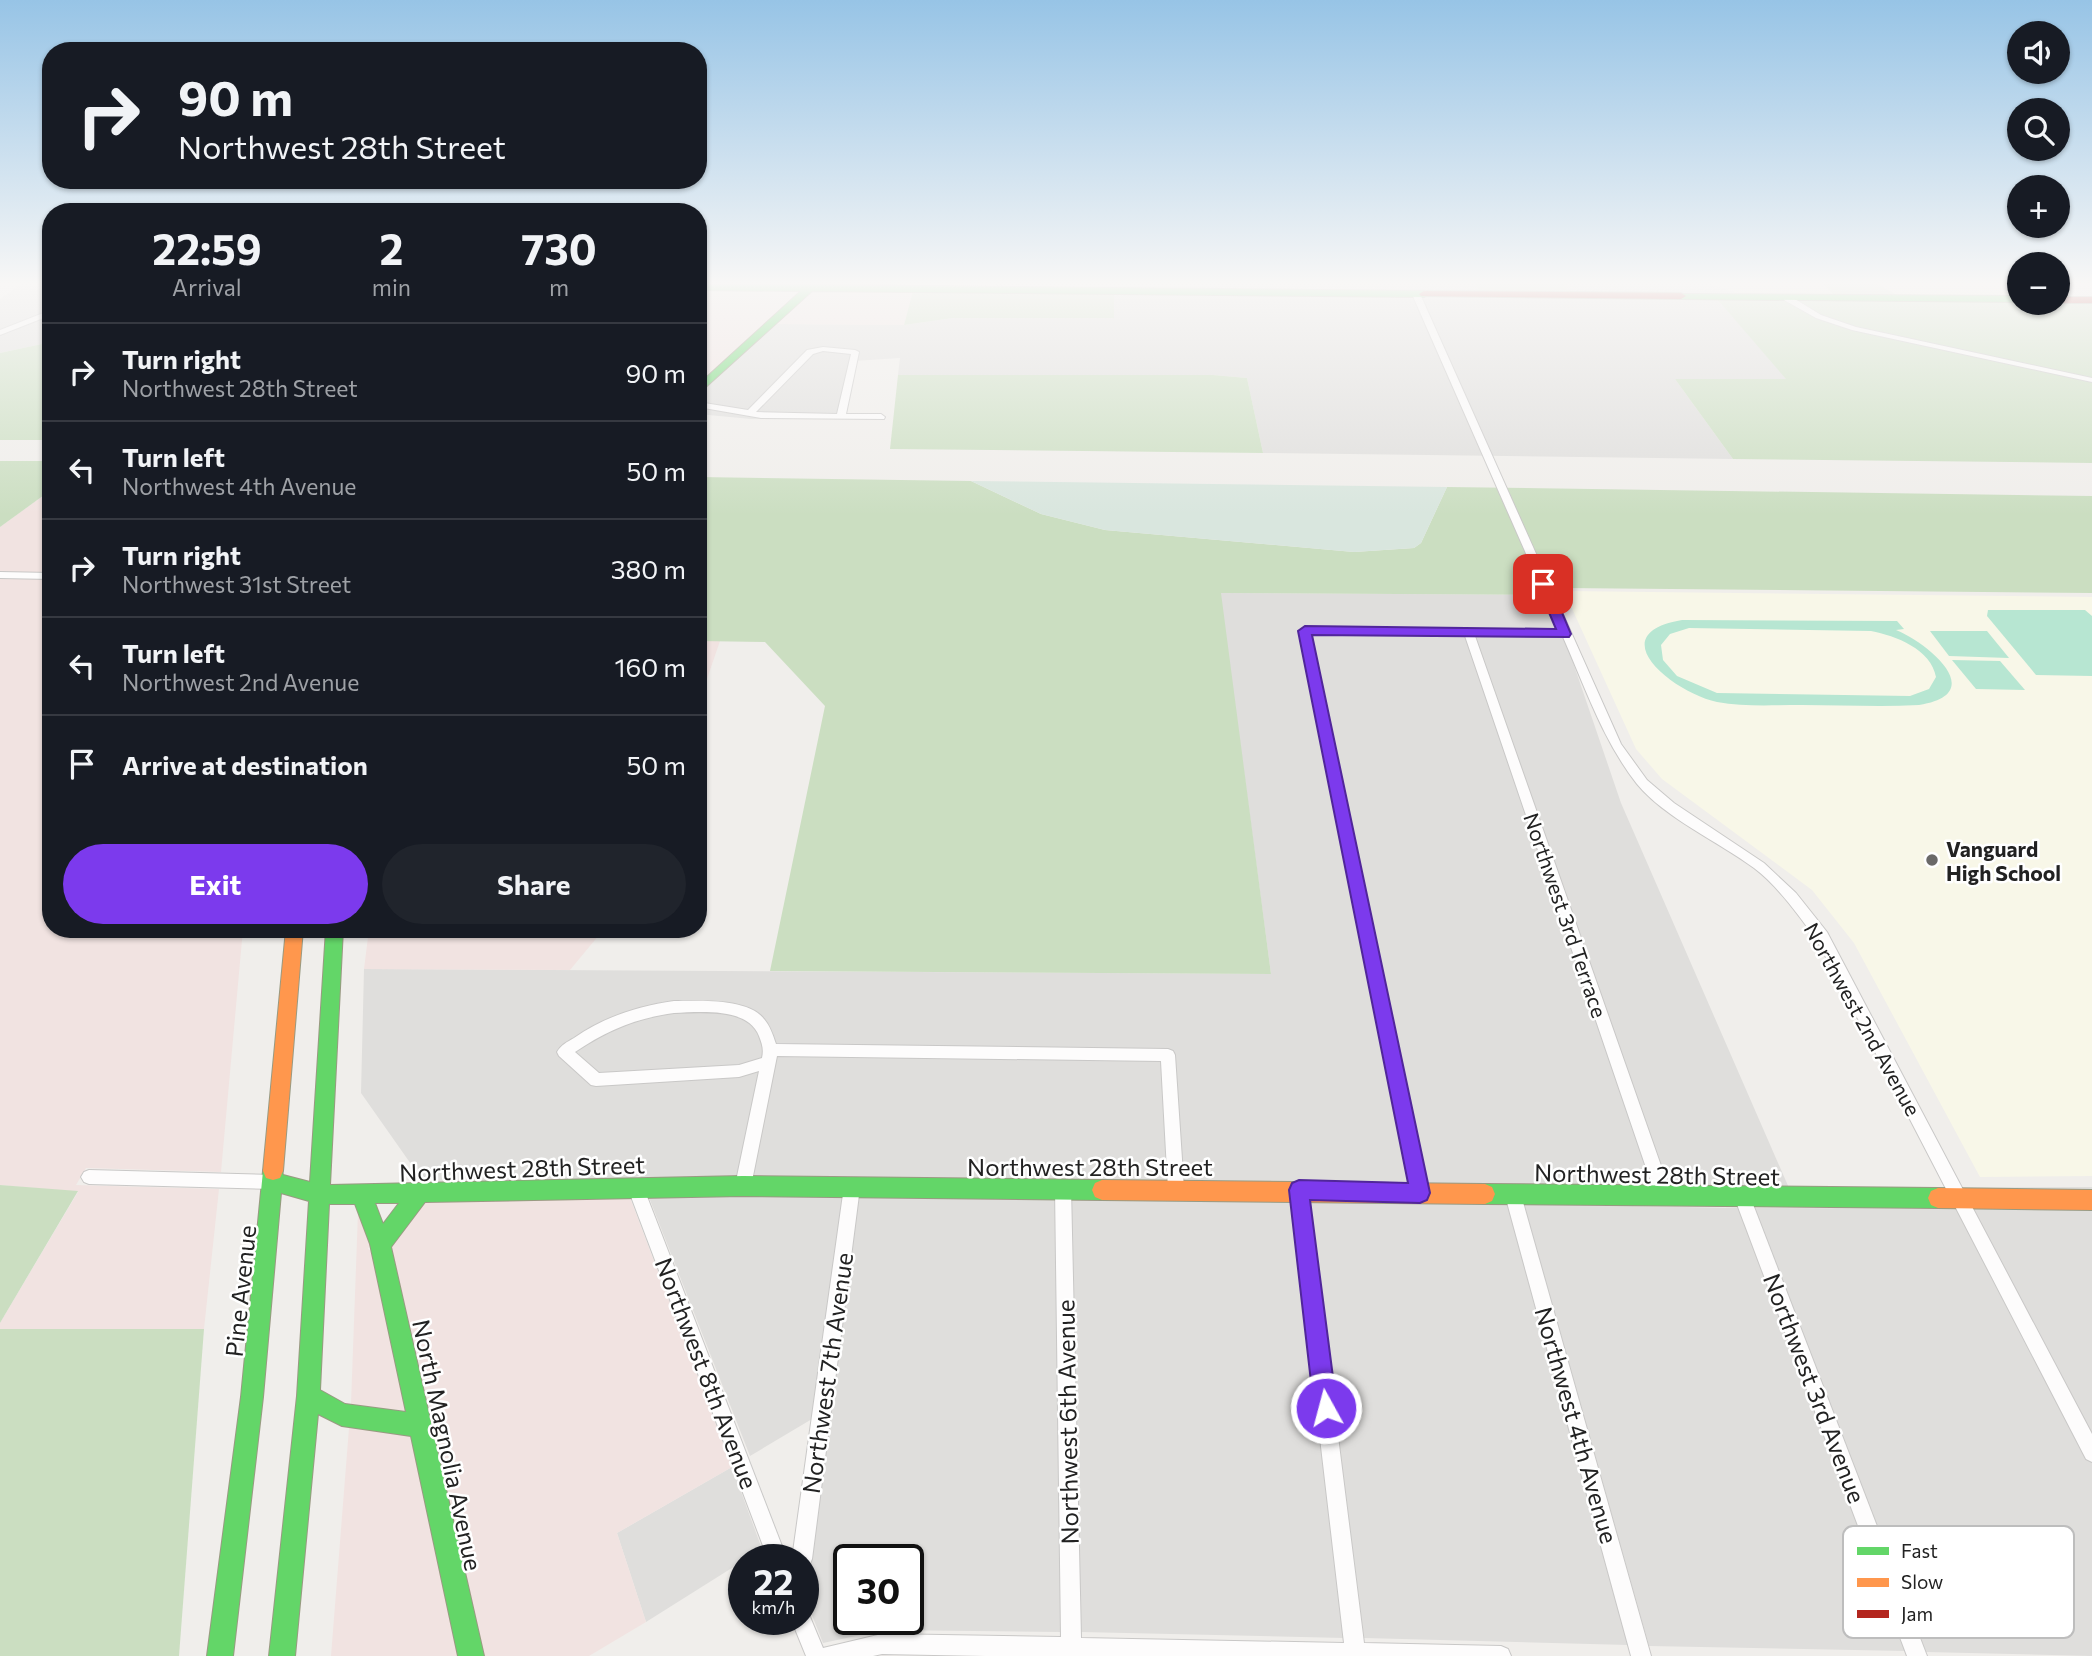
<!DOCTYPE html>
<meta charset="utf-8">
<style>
body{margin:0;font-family:Commissioner,sans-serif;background:#20242c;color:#f1f3f6;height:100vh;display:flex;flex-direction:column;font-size:26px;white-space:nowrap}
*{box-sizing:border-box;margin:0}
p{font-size:23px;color:#9ea1a6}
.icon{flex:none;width:38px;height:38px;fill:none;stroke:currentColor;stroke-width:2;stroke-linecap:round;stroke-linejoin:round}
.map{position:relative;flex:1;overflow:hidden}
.sheet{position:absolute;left:42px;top:203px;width:665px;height:735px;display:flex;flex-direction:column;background:#171b24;border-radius:28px;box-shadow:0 2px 5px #0004}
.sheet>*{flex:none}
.banner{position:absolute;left:42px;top:42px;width:665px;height:147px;border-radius:28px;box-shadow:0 2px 5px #0004;background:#171b24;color:#f1f3f6;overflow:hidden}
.tools{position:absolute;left:2007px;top:21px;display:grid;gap:14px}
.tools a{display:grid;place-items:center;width:63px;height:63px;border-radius:50%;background:#171b24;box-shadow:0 2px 5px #0004;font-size:35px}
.speed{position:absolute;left:728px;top:1544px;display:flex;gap:14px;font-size:35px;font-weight:700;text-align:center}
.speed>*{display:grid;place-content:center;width:91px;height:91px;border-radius:50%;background:#171b24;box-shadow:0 2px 5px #0004;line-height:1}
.speed small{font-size:18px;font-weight:400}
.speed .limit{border:4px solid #111;border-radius:10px;background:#fff;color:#111}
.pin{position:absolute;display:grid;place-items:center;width:60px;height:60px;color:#fff;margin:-30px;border-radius:14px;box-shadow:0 4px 10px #0006}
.me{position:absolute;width:77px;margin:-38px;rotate:353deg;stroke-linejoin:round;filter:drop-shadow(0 0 5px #0008)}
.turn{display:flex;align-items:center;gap:24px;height:147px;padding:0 21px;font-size:32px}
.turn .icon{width:91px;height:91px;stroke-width:2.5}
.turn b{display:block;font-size:49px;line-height:60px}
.eta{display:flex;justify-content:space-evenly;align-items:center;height:119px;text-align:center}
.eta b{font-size:42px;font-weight:700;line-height:49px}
.primary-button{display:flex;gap:14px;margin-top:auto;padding:14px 21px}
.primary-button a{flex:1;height:80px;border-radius:42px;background:#7c3aed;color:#fff;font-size:28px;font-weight:700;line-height:80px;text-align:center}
.primary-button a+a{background:#20242c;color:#f1f3f6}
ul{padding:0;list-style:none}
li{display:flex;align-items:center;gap:21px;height:98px;padding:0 21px;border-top:2px solid #363941}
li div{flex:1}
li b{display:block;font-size:26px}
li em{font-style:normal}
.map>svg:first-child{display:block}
</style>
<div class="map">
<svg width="2092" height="1656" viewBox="0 0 2092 1656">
<rect width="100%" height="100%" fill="#f0eeeb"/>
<g fill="#dfdedc" fill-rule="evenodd">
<polygon points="996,283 1475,283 1480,293 996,288"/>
<polygon points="1564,283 1708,283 1744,295 1570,293"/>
<polygon points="21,284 51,285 51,342 0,353 0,299"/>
<polygon points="1114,293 1717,299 1787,379 1675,379 1733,459 1263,453 1247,378 1213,375 898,375 900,358 854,361 840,416 751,419 698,414 698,395 775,324 904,325 953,318 1114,318"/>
<polygon points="1220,593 1550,595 1621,803 1789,1188 2092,1187 2092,1192 1739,1190 1299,1181 641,1178 640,1175 634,1178 425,1184 361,1093 364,969 1271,974"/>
<polygon points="648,1195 843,1195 812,1419 750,1456"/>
<path d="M859,1196l196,1 6,435 -177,-2 -61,13 -17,-43zM849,1559h59v60h-59z"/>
<polygon points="1071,1197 1292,1199 1344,1638 1081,1632"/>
<polygon points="1308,1199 1508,1203 1628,1645 1364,1638"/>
<polygon points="1524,1204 1738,1208 1905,1651 1649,1646"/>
<polygon points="1754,1208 2092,1209 2092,1656 1926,1652"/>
<polygon points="732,1467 762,1549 646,1622 617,1533"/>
</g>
<g fill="#f1e3e1">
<polygon points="698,289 804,290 698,387"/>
<polygon points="812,290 913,291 904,325 775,324"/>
<polygon points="51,490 51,929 243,929 221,1172 86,1168 76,1185 219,1189 204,1329 0,1329 0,1323 78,1192 0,1185 0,527"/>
<polygon points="698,641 720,641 698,705"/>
<polygon points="369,929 604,929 570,970 364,969"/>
<polygon points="629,1195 732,1467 617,1533 646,1622 589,1656 484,1656 432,1421 435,1414 431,1414 391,1245 421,1203"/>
<polygon points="358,1212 370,1245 368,1249 372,1251 408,1411 351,1404"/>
<polygon points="349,1428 413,1435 459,1656 331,1656"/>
</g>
<polygon fill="#f8f7e8" points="1564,591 2092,597 2092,1176 1980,1177 1854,943 1812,890 1662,779 1636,749"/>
<g fill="#efefdf">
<polygon points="1708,283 1822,283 1835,296 1744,295"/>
<polygon points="1876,283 2004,283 2019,296 1900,297"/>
</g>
<g fill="#cbdec1">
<polygon points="1475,283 1564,283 1570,293 1480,293"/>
<polygon points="1822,283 1876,283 1900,297 1835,296"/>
<polygon points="913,291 1114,293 1114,318 953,318 904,325"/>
<polygon points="1717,299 2092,302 2092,463 1733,459 1675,379 1786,379"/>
<polygon points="51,342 51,440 0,440 0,353"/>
<polygon points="898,375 1213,375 1247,378 1263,453 890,449"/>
<polygon points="0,461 51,461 51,490 0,527"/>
<polygon points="698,477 971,481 1041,514 1105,530 1354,552 1414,548 1421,543 1447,487 2092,496 2092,593 1563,588 1560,591 1562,595 1221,593 1271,974 770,971 825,706 765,642 698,641"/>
<polygon points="0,1185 78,1191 0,1323"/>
<polygon points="0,1329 204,1329 179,1656 0,1656"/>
</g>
<polygon fill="#d9e6de" points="971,481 1447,487 1421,543 1414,548 1354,552 1105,530 1041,514"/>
<g fill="#b7e6d2" fill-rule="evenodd">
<polygon points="1988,610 2085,610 2092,616 2092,676 2036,675 1987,616"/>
<path d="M1682,620l215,1 7,8 -8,1c32,13 94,64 23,75 -39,2 -78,0 -117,0 -28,0 -58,2 -85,-3 -43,-9 -118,-68 -35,-82zM1689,628l182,3c25,5 60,18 65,46l-7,12 -19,7 -193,-3 -40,-17 -14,-16 -2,-15 9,-11z"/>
<polygon points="1930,631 1987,631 2009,658 1949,656"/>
<polygon points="1952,660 2000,661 2025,690 1976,689"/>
</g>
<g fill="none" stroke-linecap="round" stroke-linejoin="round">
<g stroke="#c9c8c7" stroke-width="2">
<g id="street">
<path d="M1413,292l7,2 201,450 26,36 27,23 90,60 32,30 31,39 265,502v28l-6,-3 -269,-519c-19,-25 -38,-53 -63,-72 -35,-26 -89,-50 -117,-84 -34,-43 -52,-97 -74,-147l-88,-1 197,561 -2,5 -6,3 -6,-3 -2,-5 -191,-561 -154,-3 117,560 -2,5 -6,2 -6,-2 -114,-568 5,-3 255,4 -148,-337z"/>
<polygon points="1784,296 1790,296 1821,315 1856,327 2092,378 2092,382 1852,330 1816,318 1784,300"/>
<polygon points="51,310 51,315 0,335 0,330"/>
<path d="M823,347l32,3 4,2 -13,62h35l4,3 -1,2 -123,-1 -63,-11v-5l50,8 59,-60zM823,351l28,3 -14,60 -81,-2 57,-58z"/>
<polygon points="0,572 51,573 51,579 0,578"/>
<path d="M674,1001c24,0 74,-3 90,18 6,7 9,16 12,25l392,5 5,2 2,4 9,134 -2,5 -6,2 -6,-2 -2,-5 -7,-128 -384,-5 -26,130 -2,5 -6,2 -6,-2 -2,-5 24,-115 -20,6 -143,9 -5,-1 -32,-29 -2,-4c4,-7 10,-10 17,-14 30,-21 64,-32 100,-37zM674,1013c26,-1 74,-6 85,23 3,8 5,13 3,22l-23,7 -140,8 -24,-21c31,-21 61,-34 99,-39z"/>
<polygon points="89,1170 274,1175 280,1177 282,1182 280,1187 274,1189 89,1184 84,1182 81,1177 84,1172"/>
<polygon points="635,1179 641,1181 643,1186 787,1559 768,1559 627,1186 629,1181"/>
<polygon points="852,1180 858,1182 860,1187 812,1559 809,1566 803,1568 803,1559 792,1559 844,1187 846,1182"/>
<polygon points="1063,1181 1069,1183 1071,1188 1081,1638 1344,1643 1291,1190 1293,1185 1299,1183 1305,1185 1307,1190 1364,1643 1501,1646 1508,1649 1511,1656 986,1656 882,1654 873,1656 806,1656 791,1619 803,1619 803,1610 808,1612 823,1648 882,1634 1061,1637 1055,1188 1057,1183"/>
<polygon points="1513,1188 1519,1190 1521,1195 1651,1656 1631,1656 1505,1195 1507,1190"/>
<polygon points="1743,1191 1749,1194 1751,1199 1927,1656 1907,1656 1735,1199 1737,1194"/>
</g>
</g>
<g stroke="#999a82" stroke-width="2">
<g id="fast">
<polygon points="810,283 817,285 1424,291 1429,294 1424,297 812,291 698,394 698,385 801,291 698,290 698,284 807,285"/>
<polygon points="1678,294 2020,296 2020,302 1681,299 1678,298"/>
<path d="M326,929h17l-13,256 413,-9 359,4 7,3 3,7 -3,7 -7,3 -359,-4 -318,6 -34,45 93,409h-26l-47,-220 -69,-10 -24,-12 -23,242h-26l28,-260 12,-195 -28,-8 -18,204 -30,259h-26l34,-259 22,-226 3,-7 7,-2 7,2 3,11 27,7zM375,1203h24l-16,21zM329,1204h26l15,40 36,168 -61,-8 -25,-14z"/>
<polygon points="1485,1184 1938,1188 1945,1191 1948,1198 1945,1205 1938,1208 1485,1204 1478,1201 1475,1194 1478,1187"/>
</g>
</g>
<g stroke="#999a82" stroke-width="2">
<g id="slow">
<polygon points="286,929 303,929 283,1171 280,1178 273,1180 266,1178 263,1171"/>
<polygon points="1102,1180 1485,1184 1492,1187 1495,1194 1492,1201 1485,1204 1102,1200 1095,1197 1092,1190 1095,1183"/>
<polygon points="1938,1188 2092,1190 2092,1210 1938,1208 1931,1205 1928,1198 1931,1191"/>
</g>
</g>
<g stroke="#999a82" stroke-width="2">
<g id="jam">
<polygon points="1424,291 1681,293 1686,296 1681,299 1421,296 1419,294"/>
<rect x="2058" y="297" width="34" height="6"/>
</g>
</g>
<use href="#street" fill="#fdfcfc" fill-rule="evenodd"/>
<use href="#fast" fill="#63d668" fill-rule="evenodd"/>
<use href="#slow" fill="#ff974d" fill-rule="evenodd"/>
<use href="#jam" fill="#b3261e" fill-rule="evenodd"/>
</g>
<linearGradient id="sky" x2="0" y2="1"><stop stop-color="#97c4e6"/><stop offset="0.55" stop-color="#f8f7f6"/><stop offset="1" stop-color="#f8f7f6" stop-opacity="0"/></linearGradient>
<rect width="2092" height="515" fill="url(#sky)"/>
<polygon fill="#7c3aed" stroke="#51269a" stroke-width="2" points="1543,580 1550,584 1571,634 1569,637 1312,635 1430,1193 1427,1200 1420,1203 1310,1200 1337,1408 1334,1416 1326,1419 1318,1416 1314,1408 1289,1190 1292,1183 1299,1180 1408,1183 1298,631 1305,626 1556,629 1537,584"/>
<circle fill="#6a6968" stroke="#fff" stroke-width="2.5" cx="1932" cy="860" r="7"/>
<g text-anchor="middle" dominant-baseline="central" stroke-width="5" stroke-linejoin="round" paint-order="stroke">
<g font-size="21" font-weight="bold" fill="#222" stroke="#fff" text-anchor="start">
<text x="1946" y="848">Vanguard<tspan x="1946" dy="24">High School</tspan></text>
</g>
<g font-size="21" fill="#222" stroke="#fff">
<text transform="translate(1566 915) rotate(71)">Northwest 3rd Terrace</text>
<text transform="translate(1863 1019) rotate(61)">Northwest 2nd Avenue</text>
</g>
<g font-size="24" fill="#222" stroke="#fff">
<text x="1090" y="1166">Northwest 28th Street</text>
<text transform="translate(522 1168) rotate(-2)">Northwest 28th Street</text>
<text transform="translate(1657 1174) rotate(1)">Northwest 28th Street</text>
<text transform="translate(240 1291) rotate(-84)">Pine Avenue</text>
<text transform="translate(707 1373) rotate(69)">Northwest 8th Avenue</text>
<text transform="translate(827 1373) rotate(-82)">Northwest 7th Avenue</text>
<text transform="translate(1815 1388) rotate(69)">Northwest 3rd Avenue</text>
<text transform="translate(1067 1422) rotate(-91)">Northwest 6th Avenue</text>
<text transform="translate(1577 1425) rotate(74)">Northwest 4th Avenue</text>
<text transform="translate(448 1445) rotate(78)">North Magnolia Avenue</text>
</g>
</g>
<rect x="1843" y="1526" width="231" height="112" rx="10" fill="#fff" stroke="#bdbdbd" stroke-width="2"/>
<rect x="1857" y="1547" width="32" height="8" fill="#63d668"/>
<rect x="1857" y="1578" width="32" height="9" fill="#ff974d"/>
<rect x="1857" y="1610" width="32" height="8" fill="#b3261e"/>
<g font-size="19" fill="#222">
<text x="1901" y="1558">Fast</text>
<text x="1901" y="1589">Slow</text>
<text x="1901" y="1621">Jam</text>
</g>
</svg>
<div class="tools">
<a><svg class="icon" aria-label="sound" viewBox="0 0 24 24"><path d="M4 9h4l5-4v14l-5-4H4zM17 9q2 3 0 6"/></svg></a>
<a><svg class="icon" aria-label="search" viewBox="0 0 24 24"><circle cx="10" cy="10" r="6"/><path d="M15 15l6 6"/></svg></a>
<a>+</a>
<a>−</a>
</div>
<div class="speed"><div>22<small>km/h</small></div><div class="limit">30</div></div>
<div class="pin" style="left:1543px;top:584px;background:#d93025"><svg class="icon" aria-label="arrive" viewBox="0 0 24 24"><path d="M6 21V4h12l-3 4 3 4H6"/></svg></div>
<svg class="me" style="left:1326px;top:1408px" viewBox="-20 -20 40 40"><circle r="17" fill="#7c3aed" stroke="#fff" stroke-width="3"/><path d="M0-11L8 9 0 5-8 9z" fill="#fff"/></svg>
<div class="banner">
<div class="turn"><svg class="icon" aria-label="right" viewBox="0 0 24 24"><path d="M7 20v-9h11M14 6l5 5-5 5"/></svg><div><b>90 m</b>Northwest 28th Street</div></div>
</div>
<section class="sheet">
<div class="eta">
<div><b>22:59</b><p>Arrival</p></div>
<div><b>2</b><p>min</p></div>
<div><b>730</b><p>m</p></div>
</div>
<ul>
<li><svg class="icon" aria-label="right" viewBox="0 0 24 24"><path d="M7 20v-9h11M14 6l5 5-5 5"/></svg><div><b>Turn right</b><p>Northwest 28th Street</p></div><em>90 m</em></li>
<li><svg class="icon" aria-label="left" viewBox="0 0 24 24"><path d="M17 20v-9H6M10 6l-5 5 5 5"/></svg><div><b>Turn left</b><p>Northwest 4th Avenue</p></div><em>50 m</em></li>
<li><svg class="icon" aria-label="right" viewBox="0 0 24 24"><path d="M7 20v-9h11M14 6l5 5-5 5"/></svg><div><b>Turn right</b><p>Northwest 31st Street</p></div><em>380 m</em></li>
<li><svg class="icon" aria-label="left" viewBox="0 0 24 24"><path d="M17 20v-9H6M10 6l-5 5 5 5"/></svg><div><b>Turn left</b><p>Northwest 2nd Avenue</p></div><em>160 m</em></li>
<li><svg class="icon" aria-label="arrive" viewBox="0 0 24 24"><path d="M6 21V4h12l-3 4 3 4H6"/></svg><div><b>Arrive at destination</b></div><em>50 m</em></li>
</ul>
<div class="primary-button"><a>Exit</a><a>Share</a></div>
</section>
</div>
